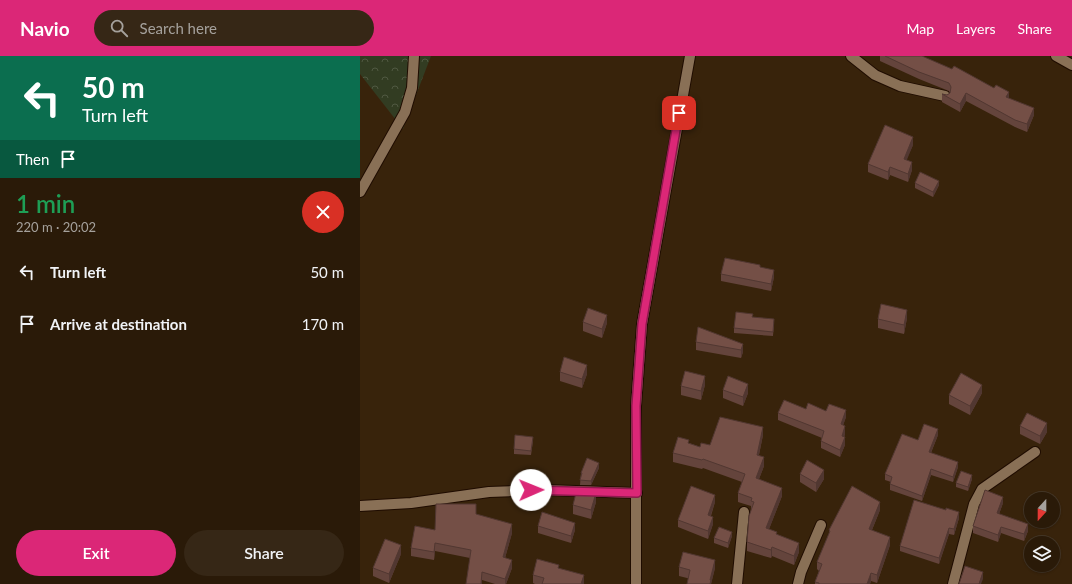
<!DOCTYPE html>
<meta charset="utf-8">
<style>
body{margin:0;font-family:Lato,sans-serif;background:#362716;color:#f1f3f6;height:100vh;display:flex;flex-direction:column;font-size:15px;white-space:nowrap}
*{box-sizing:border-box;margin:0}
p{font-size:13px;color:#a5a19c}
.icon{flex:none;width:22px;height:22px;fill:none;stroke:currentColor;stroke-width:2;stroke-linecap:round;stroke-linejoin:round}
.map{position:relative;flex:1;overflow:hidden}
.drawer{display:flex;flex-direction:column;background:#2a1a08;width:360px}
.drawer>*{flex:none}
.banner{background:#0b6e4f;color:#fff;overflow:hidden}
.needle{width:26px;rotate:201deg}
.buttons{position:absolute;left:664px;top:436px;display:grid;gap:8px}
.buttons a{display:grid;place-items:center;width:36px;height:36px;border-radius:50%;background:#2a1a08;box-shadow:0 1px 3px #0004,0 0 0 1px #463829;font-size:20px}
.pin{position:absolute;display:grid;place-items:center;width:34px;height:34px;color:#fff;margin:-17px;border-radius:8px;box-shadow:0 2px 6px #0006}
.me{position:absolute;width:44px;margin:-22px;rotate:89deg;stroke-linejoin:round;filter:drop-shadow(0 0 3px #0008)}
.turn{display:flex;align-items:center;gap:14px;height:84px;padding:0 16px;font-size:18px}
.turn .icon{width:52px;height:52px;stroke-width:2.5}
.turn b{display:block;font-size:28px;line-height:34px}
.then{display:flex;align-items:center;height:38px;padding:0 16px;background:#0003;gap:8px;font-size:15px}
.round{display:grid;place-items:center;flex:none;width:42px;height:42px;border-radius:21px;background:#362716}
.head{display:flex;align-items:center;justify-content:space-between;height:68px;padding:0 16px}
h1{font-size:24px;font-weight:600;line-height:30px;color:#1e9e55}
.button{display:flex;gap:8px;margin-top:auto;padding:8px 16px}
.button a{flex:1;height:46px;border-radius:24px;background:#db2777;color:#fff;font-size:16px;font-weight:600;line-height:46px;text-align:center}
.button a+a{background:#362716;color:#f1f3f6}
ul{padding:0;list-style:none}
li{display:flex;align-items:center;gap:12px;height:52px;padding:0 16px}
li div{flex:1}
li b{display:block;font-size:15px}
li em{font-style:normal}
header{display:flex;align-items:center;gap:24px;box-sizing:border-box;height:56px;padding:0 20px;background:#db2777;color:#fff}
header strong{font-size:19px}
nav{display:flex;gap:22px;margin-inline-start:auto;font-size:14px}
.search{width:280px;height:36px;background:#362716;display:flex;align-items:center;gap:10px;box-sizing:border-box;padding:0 14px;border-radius:22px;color:#a5a19c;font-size:15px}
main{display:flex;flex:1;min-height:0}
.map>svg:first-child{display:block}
</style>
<header>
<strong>Navio</strong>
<div class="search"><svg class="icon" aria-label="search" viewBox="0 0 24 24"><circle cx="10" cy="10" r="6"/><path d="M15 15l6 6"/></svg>Search here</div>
<nav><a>Map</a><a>Layers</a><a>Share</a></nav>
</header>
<main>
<section class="drawer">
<div class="banner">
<div class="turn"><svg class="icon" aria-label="left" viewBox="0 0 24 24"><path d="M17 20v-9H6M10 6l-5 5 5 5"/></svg><div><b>50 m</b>Turn left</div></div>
<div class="then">Then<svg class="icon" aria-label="arrive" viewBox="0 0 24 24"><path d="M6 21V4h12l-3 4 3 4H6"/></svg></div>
</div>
<div class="head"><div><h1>1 min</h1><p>220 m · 20:02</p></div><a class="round" style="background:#d93025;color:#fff"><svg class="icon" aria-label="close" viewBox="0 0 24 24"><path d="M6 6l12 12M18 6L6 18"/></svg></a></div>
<ul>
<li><svg class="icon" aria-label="left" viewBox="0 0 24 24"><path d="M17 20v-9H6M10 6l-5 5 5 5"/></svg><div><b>Turn left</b></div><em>50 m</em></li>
<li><svg class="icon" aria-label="arrive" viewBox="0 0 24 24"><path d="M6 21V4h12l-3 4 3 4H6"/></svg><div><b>Arrive at destination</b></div><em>170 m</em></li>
</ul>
<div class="button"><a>Exit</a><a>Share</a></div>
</section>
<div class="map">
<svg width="712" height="528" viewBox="0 0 712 528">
<defs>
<pattern id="forest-crowns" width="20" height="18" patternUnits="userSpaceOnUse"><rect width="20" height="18" fill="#323c22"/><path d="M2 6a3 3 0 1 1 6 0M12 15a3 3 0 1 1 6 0" fill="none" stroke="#505841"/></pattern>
</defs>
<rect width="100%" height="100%" fill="#38230b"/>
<polygon fill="url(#forest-crowns)" points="0,0 71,0 43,73 0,18"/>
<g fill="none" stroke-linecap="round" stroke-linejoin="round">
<g stroke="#1f0c00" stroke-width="12">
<g id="minor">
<polyline points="491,0 515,19 540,30 585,40"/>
<polyline points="0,136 45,56 52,32 54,0"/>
<polyline points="0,450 51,447 129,436 185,434 277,437"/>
<polyline points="276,528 276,350 282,268 330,0"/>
<polyline points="377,528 384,456"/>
<polyline points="438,528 441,516 461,469"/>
<polyline points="593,528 614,448 622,433 675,396"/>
</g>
</g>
<g stroke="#1f0c00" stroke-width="12">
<polyline id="tertiary" points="696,0 712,9"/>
</g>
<use href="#minor" stroke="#897056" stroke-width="10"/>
<use href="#tertiary" stroke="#897056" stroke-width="10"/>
</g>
<g fill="#64443c">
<polygon points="520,0 562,0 649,42 674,59 667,76 655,71 606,45 600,56 582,46 582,38 587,39 590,37 589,35 559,23 520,5"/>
<polygon points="553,89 546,104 552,114 548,126 530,119 528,124 508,116 508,108"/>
<polygon points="555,127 579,129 573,141 555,132"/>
<polygon points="361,218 414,221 411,235 361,225"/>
<polygon points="393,261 414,267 413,280 374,277 374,272"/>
<polygon points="547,262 544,278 518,272 518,263"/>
<polygon points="223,266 247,267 242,282 223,275"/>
<polygon points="336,286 383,288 383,296 381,302 336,294"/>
<polygon points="200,316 227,318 222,332 200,325"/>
<polygon points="345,329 341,344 321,339 321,330"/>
<polygon points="363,334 388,337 383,350 363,342"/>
<polygon points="622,337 610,359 589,348 589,339"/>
<polygon points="446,353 466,355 486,361 483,369 485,378 484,381 485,389 480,401 461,392 461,385 462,382 418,364 418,357"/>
<polygon points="660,370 687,376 680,388 660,378"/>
<polygon points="403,379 399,399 404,410 399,423 422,440 409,473 417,478 439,496 434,509 412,500 411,502 387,495 387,486 391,454 391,450 378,446 378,437 382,426 343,412 342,413 313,406 313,397 329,387 340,391"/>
<polygon points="578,379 571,397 598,411 593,426 571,419 562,445 530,434 530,428 531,426 525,424 525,418 558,384"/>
<polygon points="173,385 171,399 154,398 154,393"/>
<polygon points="239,412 231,429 220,429 221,417"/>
<polygon points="440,418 464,423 456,436 440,426"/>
<polygon points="612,423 608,435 596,431 596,427"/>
<polygon points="225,434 236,446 231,463 213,458 213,449"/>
<polygon points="355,446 351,460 353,468 348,483 318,471 318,464"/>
<polygon points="643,447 639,458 668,475 664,485 641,477 638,486 613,477 613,470"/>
<polygon points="520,454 512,474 530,489 517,527 511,525 510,528 455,528 455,526 459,515 457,513 457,506 469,478 469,474"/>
<polygon points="116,458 152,477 145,502 152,512 146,528 135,528 122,524 110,502 75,495 74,504 51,500 51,492 75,474"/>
<polygon points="599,462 594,479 589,478 579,508 540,495 540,490"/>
<polygon points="178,470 215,474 211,487 178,477"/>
<polygon points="372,480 368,492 354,487 354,482"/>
<polygon points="41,498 29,527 13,520 13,512"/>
<polygon points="319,511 355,512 351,528 319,520"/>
<polygon points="199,512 224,528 175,528 173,527 173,519"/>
</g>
<g fill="#513731">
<polygon points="649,36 649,43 646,41"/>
<polygon points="606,37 606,45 600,56 600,48"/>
<polygon points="674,52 674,59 667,76 667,68"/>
<polygon points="553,81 553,89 544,111 544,103"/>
<polygon points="552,106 552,114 548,126 548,118"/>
<polygon points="530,111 530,119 528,124 528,116"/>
<polygon points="579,125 579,129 573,141 573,136"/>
<polygon points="414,214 414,221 411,235 411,228"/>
<polygon points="547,254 547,262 544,278 544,269"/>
<polygon points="247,259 247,267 242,282 242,273"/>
<polygon points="383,288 383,296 381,302 381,294"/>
<polygon points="227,309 227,318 222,332 222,323"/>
<polygon points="345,320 345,329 341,344 341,335"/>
<polygon points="388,328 388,337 383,350 383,341"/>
<polygon points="622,329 622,337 610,359 610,350"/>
<polygon points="486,354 486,361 481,376 481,368"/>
<polygon points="687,367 687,376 680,388 680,380"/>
<polygon points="485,370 485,378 482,387 482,380"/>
<polygon points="403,371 403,379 397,408 397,399"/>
<polygon points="578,373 578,379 569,401 569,396"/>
<polygon points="485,381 485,389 480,401 480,394"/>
<polygon points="404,401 404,410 396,431 396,422"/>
<polygon points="598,406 598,411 593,426 593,421"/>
<polygon points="239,407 239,412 231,429 231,425"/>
<polygon points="571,413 571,419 562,445 562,440"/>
<polygon points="464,414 464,423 456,436 456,427"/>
<polygon points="612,419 612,423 608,435 608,431"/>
<polygon points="422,432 422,440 406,481 406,472"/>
<polygon points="236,437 236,446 231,463 231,454"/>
<polygon points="355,439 355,446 348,467 348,459"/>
<polygon points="643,441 643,447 637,464 637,457"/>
<polygon points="520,446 520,454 509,481 509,473"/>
<polygon points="599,456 599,462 594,479 594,473"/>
<polygon points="353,461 353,468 348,483 348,475"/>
<polygon points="215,467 215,474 211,487 211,480"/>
<polygon points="152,468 152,477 143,509 143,501"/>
<polygon points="668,468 668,475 664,485 664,478"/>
<polygon points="641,471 641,477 638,486 638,479"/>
<polygon points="589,472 589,478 579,508 579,502"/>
<polygon points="372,476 372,480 368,492 368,487"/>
<polygon points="530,481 530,489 517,527 517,519"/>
<polygon points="75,487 75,495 74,504 74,496"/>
<polygon points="439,487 439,496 434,509 434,500"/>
<polygon points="41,489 41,498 29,527 29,518"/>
<polygon points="412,491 412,500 411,502 411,494"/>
<polygon points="152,504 152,512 146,528 145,528 145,523"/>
<polygon points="355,504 355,512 351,528 350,528 350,524"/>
<polygon points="122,516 122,528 121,528"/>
<polygon points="623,516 623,523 621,528 619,528"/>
<polygon points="511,517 511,525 510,528 507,528"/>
<polygon points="224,519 224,528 221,528"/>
</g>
<g fill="#744f46" stroke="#513731">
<polygon points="525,0 562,0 592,13 594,10 634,32 636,29 649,36 646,41 674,52 667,68 655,64 606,37 600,48 582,38 587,39 590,37 591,31 589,27 559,16"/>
<polygon points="525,69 553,81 544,103 552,106 548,118 530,111 528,116 508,108"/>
<polygon points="560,116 579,125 573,136 555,127"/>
<polygon points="365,202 400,209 400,211 414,214 411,228 361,218"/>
<polygon points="521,248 547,254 544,269 518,263"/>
<polygon points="228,252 247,259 242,273 223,266"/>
<polygon points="376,256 393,258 392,261 414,263 413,276 374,272"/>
<polygon points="338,271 383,288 381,294 336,286"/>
<polygon points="204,301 227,309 222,323 200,316"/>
<polygon points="325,315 345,320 341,335 321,330"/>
<polygon points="601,317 622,329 610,350 589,339"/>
<polygon points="368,320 388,328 383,341 363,334"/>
<polygon points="424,344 446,353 448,347 466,355 469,348 486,354 481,368 485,370 482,380 485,381 480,394 461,385 464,375 418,357"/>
<polygon points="667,357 687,367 680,380 660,370"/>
<polygon points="360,361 403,371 397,399 404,401 396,422 422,432 406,472 417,476 416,478 439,487 434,500 412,491 411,494 387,486 389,460 394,446 391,445 392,442 378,437 385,418 343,403 342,404 313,397 318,381 329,384 328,387 340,391 341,387 350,389"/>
<polygon points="564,368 578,373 569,396 598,406 593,421 571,413 562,440 530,428 532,421 525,418 542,378 558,384"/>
<polygon points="155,379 173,381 171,395 154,393"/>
<polygon points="227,402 239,407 231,425 220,424 222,417 221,417"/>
<polygon points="447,404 464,414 456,427 440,418"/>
<polygon points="601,415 612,419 608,431 596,427"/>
<polygon points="331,430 355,439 348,459 353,461 348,475 318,464"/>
<polygon points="492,430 520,446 509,473 530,481 517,519 511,517 507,528 459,528 459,527 455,526 462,508 457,506 470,475 469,474"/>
<polygon points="217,433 225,433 225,434 236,437 231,454 213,449"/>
<polygon points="625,434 643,441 637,457 668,468 664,478 641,471 638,479 613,470"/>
<polygon points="554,444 586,454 586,452 599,456 594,473 589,472 579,502 540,490"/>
<polygon points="76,448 116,448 116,458 152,468 143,501 152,504 145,523 122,516 121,528 106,528 111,494 75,487 74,496 51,492 55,470 75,474"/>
<polygon points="182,456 215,467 211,480 178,470"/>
<polygon points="359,471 372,476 368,487 354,482"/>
<polygon points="25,483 41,489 29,518 13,512"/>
<polygon points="323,496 355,504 350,524 351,524 350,528 327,528 330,514 319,511"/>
<polygon points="177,503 199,509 198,512 224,519 221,528 182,528 184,522 173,519"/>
<polygon points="605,510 623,516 619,528 599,528"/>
</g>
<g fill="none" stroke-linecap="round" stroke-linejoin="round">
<g stroke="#8e194d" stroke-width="10">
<polyline id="route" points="171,434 277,437 276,350 282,268 319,57"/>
</g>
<use href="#route" stroke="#db2777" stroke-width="7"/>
</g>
</svg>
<div class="buttons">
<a><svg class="needle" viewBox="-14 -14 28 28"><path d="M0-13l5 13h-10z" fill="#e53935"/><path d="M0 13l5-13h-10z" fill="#a5a19c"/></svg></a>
<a><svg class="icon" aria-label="layers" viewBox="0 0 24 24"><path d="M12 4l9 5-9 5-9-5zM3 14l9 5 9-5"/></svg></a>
</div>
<div class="pin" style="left:319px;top:57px;background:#d93025"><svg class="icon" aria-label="arrive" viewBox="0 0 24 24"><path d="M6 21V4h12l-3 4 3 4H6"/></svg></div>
<svg class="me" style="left:171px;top:434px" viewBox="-20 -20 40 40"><circle r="19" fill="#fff"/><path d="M0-13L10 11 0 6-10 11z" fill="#db2777"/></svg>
</div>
</main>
